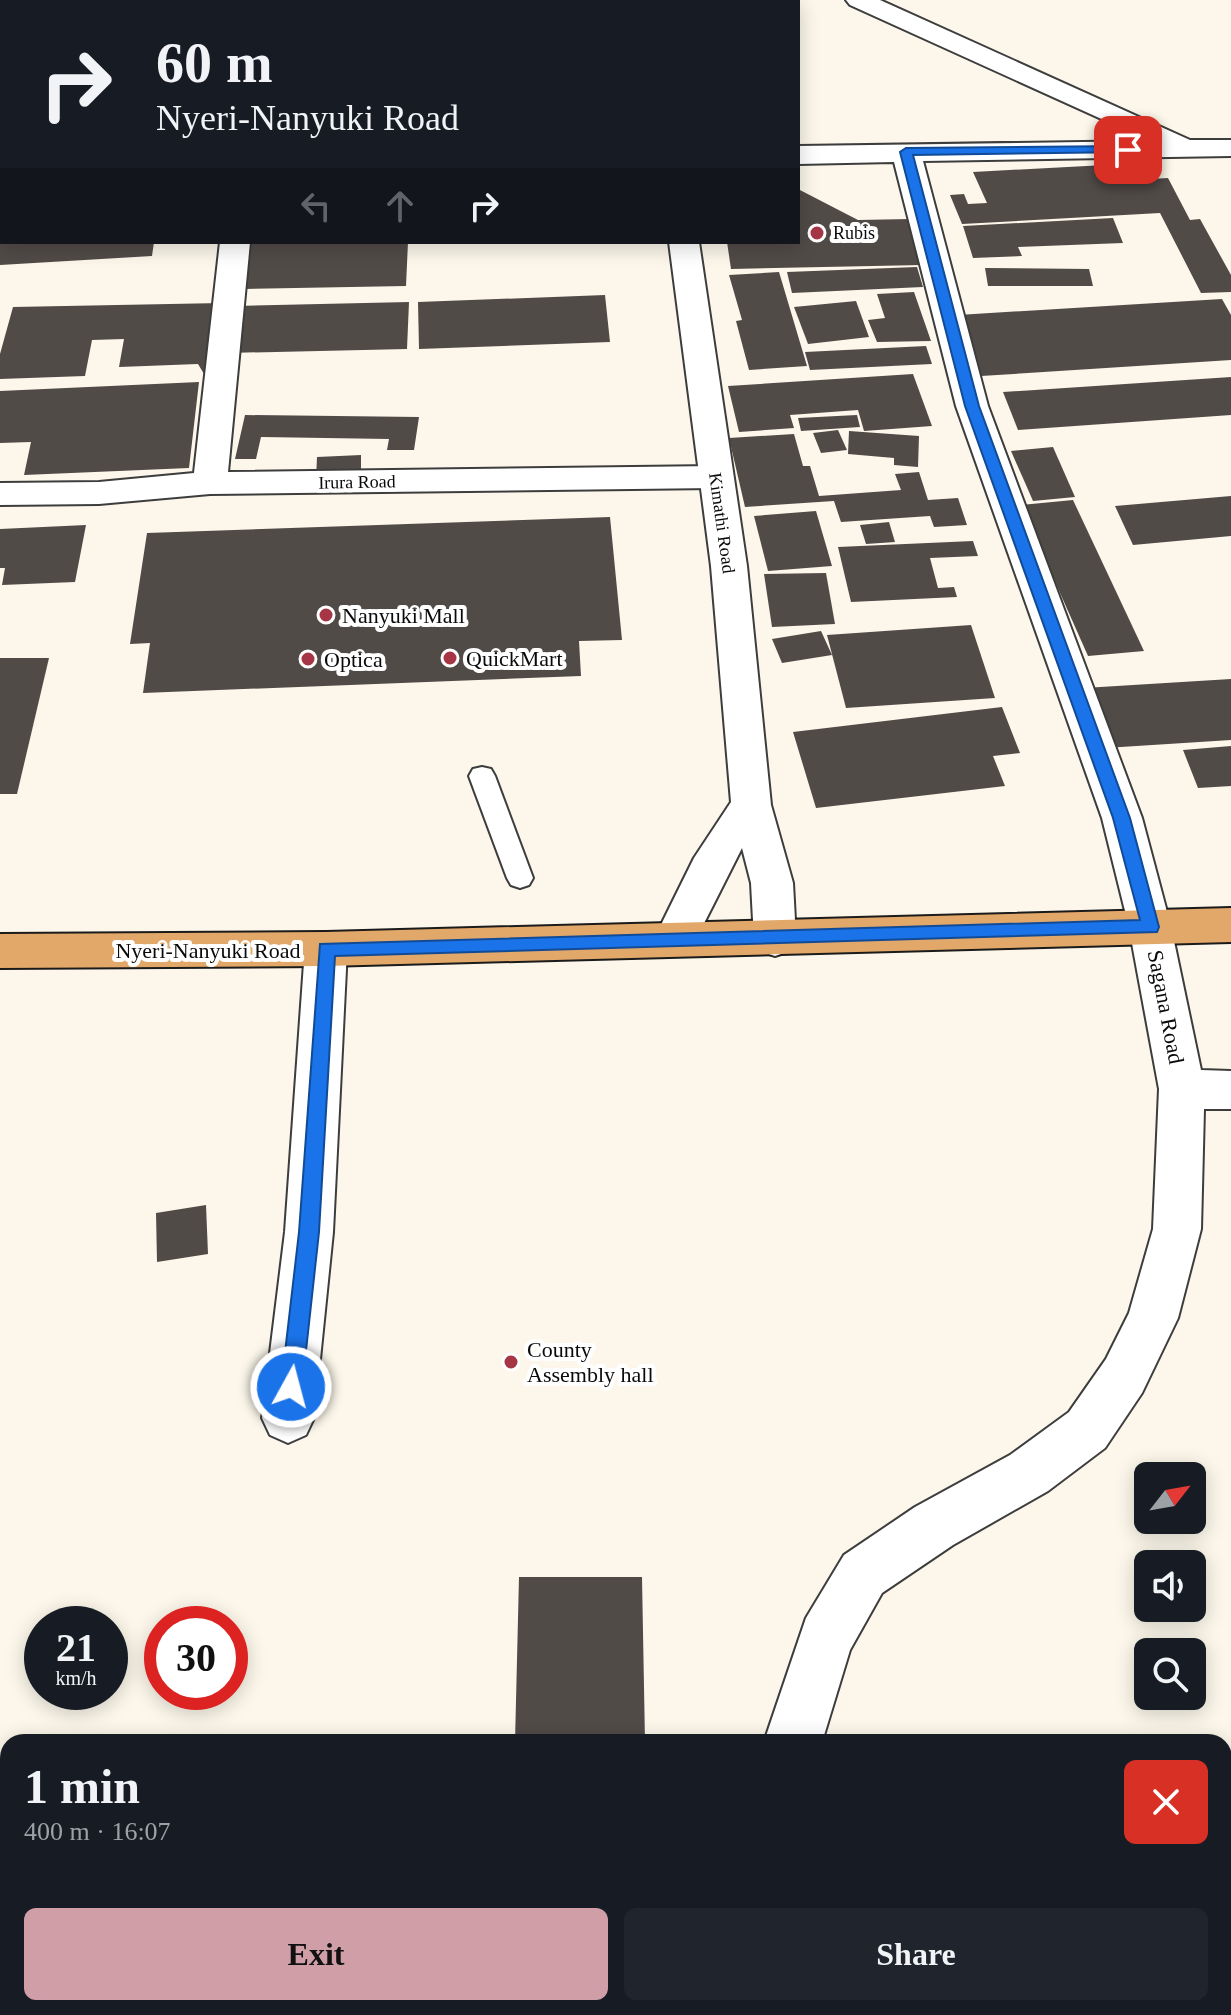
<!DOCTYPE html>
<meta charset="utf-8">
<style>
body{margin:0;font-family:"Times New Roman",serif;background:#20242c;color:#f1f3f6;height:100vh;display:flex;flex-direction:column;font-size:30px;white-space:nowrap}
*{box-sizing:border-box;margin:0}
p{font-size:26px;color:#9ea1a6}
.icon{flex:none;width:44px;height:44px;fill:none;stroke:currentColor;stroke-width:2;stroke-linecap:round;stroke-linejoin:round}
.map{position:relative;flex:1;overflow:hidden}
.details{position:absolute;left:0px;top:1734px;width:1232px;height:282px;display:flex;flex-direction:column;background:#171b24;border-radius:24px 24px 0 0;box-shadow:0 4px 20px #0003}
.details>*{flex:none}
.guide{position:absolute;left:0px;top:0px;width:800px;height:244px;box-shadow:0 4px 20px #0003;background:#171b24;color:#f1f3f6;overflow:hidden}
.needle{width:52px;rotate:59deg}
.fabs{position:absolute;left:1134px;top:1462px;display:grid;gap:16px}
.fabs a{display:grid;place-items:center;width:72px;height:72px;border-radius:12px;background:#171b24;box-shadow:0 4px 20px #0003;font-size:40px}
.speed{position:absolute;left:24px;top:1606px;display:flex;gap:16px;font-size:40px;font-weight:700;text-align:center}
.speed>*{display:grid;place-content:center;width:104px;height:104px;border-radius:50%;background:#171b24;box-shadow:0 4px 20px #0003;line-height:1}
.speed small{font-size:20px;font-weight:400}
.speed .limit{border:12px solid #d22;background:#fff;color:#111}
.pin{position:absolute;display:grid;place-items:center;width:68px;height:68px;color:#fff;margin:-34px;border-radius:16px;box-shadow:0 4px 12px #0006}
.me{position:absolute;width:88px;margin:-44px;rotate:7deg;stroke-linejoin:round;filter:drop-shadow(0 0 6px #0008)}
.turn{display:flex;align-items:center;gap:28px;height:168px;padding:0 24px;font-size:36px}
.turn .icon{width:104px;height:104px;stroke-width:2.5}
.turn b{display:block;font-size:56px;line-height:68px}
.lanes{display:flex;align-items:center;height:76px;padding:0 24px;background:#0003;justify-content:center;gap:40px;direction:ltr}
.lanes .off{opacity:.35}
.round{display:grid;place-items:center;flex:none;width:84px;height:84px;border-radius:12px;background:#20242c}
.headline{display:flex;align-items:center;justify-content:space-between;height:136px;padding:0 24px}
h1{font-size:48px;font-weight:800;line-height:60px}
.button{display:flex;gap:16px;margin-top:auto;padding:16px 24px}
.button a{flex:1;height:92px;border-radius:12px;background:#cf9ea7;color:#111;font-size:32px;font-weight:800;line-height:92px;text-align:center}
.button a+a{background:#20242c;color:#f1f3f6}
.map>svg:first-child{display:block}
</style>
<div class="map">
<svg width="1231" height="2015" viewBox="0 0 1231 2015">
<rect width="100%" height="100%" fill="#fcf7ea"/>
<g fill="#514b48">
<polygon points="1124,164 1132,180 1168,178 1190,220 1200,219 1231,275 1231,292 1201,293 1160,213 962,224 950,195 964,194 968,204 987,203 973,172"/>
<polygon points="798,189 858,220 910,219 922,265 731,269 727,242 798,242"/>
<polygon points="1113,218 1123,243 1018,247 1022,256 973,258 963,226"/>
<polygon points="0,242 154,242 152,256 0,265"/>
<polygon points="251,242 408,242 406,286 244,289"/>
<polygon points="917,267 923,287 792,293 787,272"/>
<polygon points="985,268 1089,269 1093,286 988,286"/>
<polygon points="779,272 807,366 749,370 736,321 742,320 729,275"/>
<polygon points="914,292 931,341 877,342 868,320 885,318 877,294"/>
<polygon points="605,295 610,342 419,349 418,302"/>
<polygon points="1222,299 1231,315 1231,360 981,376 958,315"/>
<polygon points="856,301 869,337 808,344 794,307"/>
<polygon points="409,302 407,349 227,353 234,306"/>
<polygon points="222,303 216,373 204,374 198,364 119,367 124,339 92,340 85,376 0,379 0,354 13,307"/>
<polygon points="926,346 932,364 810,370 805,352"/>
<polygon points="913,374 932,426 864,431 858,410 790,415 794,428 739,432 728,386"/>
<polygon points="1231,377 1231,415 1018,430 1003,392"/>
<polygon points="199,382 189,468 24,475 31,442 0,443 0,391"/>
<polygon points="245,415 419,417 414,450 387,450 389,439 261,437 256,459 235,459"/>
<polygon points="857,415 860,427 801,431 798,418"/>
<polygon points="838,430 847,450 821,453 813,433"/>
<polygon points="849,431 919,436 918,467 894,465 894,458 848,454"/>
<polygon points="794,434 803,466 810,466 819,496 901,490 895,474 919,472 928,500 958,498 967,525 934,527 930,516 841,522 834,501 745,507 729,438"/>
<polygon points="1053,447 1075,497 1033,501 1011,451"/>
<polygon points="361,455 361,478 316,480 317,457"/>
<polygon points="1231,496 1231,536 1133,545 1115,506"/>
<polygon points="1073,500 1144,651 1088,656 1021,505"/>
<polygon points="816,511 832,566 768,571 754,516"/>
<polygon points="610,517 622,640 579,641 581,676 143,693 150,643 130,644 147,533"/>
<polygon points="889,522 895,542 866,544 860,525"/>
<polygon points="86,525 75,582 2,585 5,568 0,568 0,529"/>
<polygon points="973,541 978,556 930,558 938,588 954,587 957,597 851,602 838,547"/>
<polygon points="826,573 835,624 772,627 764,574"/>
<polygon points="971,625 995,698 846,708 827,635"/>
<polygon points="821,631 832,655 782,663 772,639"/>
<polygon points="0,658 49,658 17,794 0,794"/>
<polygon points="1231,679 1231,740 1105,748 1084,688"/>
<polygon points="1002,707 1020,753 993,756 1005,786 816,808 793,732"/>
<polygon points="1231,746 1231,786 1198,788 1183,750"/>
<polygon points="206,1205 208,1254 157,1262 156,1213"/>
<polygon points="519,1577 642,1577 645,1742 515,1742"/>
</g>
<g fill="none" stroke-linecap="round" stroke-linejoin="round">
<g stroke="#3d3d3d" stroke-width="4">
<polygon id="service" points="482,767 491,769 495,776 533,878 529,885 520,888 511,885 507,878 469,776 473,769"/>
</g>
<g stroke="#3d3d3d" stroke-width="4">
<g id="minor">
<polygon points="735,0 789,0 733,2"/>
<polygon points="846,0 880,0 1190,140 1231,140 1231,156 923,161 988,406 1142,818 1171,927 1201,1070 1231,1071 1231,1109 1204,1109 1201,1229 1178,1318 1142,1393 1105,1448 1048,1491 953,1545 882,1593 850,1650 822,1742 764,1742 806,1618 844,1555 915,1507 1010,1455 1069,1412 1106,1359 1129,1313 1153,1229 1159,1089 1129,927 1102,818 956,406 894,162 798,164 798,146 1150,141 850,5"/>
<rect x="0" y="30" width="2" height="16"/>
<polygon points="220,242 250,242 228,472 715,466 727,469 732,477 727,485 715,488 210,494 99,504 0,505 0,483 99,482 194,473"/>
<polygon points="326,932 341,937 347,949 333,1232 314,1418 306,1435 288,1443 270,1435 262,1418 285,1232 305,949 311,937"/>
<polygon points="704,2008 766,2008 764,2015 702,2015"/>
</g>
</g>
<g stroke="#3d3d3d" stroke-width="4">
<g id="tertiary">
<polygon points="615,0 641,0 642,2 616,2"/>
<polygon points="669,242 699,242 747,566 771,805 793,883 796,939 790,951 775,956 760,951 754,939 751,883 742,848 690,951 675,956 660,951 654,939 694,858 731,802 711,566"/>
</g>
</g>
<g stroke="#1b1b1b" stroke-width="4">
<polygon id="trunk" points="1231,908 1231,942 326,966 0,968 0,934 326,932"/>
</g>
<use href="#service" fill="#fff" fill-rule="evenodd"/>
<use href="#minor" fill="#fff" fill-rule="evenodd"/>
<use href="#tertiary" fill="#fff" fill-rule="evenodd"/>
<use href="#trunk" fill="#e2a86a" fill-rule="evenodd"/>
</g>
<polygon fill="#1a73e8" stroke="#114b97" stroke-width="2" points="1128,146 1134,150 1132,152 913,155 979,406 1130,818 1159,927 1157,932 335,956 319,1232 302,1387 299,1394 291,1397 284,1394 281,1387 299,1232 320,944 1140,920 1113,818 965,406 900,152 906,148"/>
<g fill="#a63646" stroke="#fff" stroke-width="3">
<circle cx="817" cy="233" r="8"/>
<circle cx="326" cy="615" r="8"/>
<circle cx="450" cy="658" r="8"/>
<circle cx="308" cy="659" r="8"/>
<circle cx="511" cy="1362" r="8"/>
</g>
<g text-anchor="middle" dominant-baseline="central" stroke-width="8" stroke-linejoin="round" paint-order="stroke">
<g font-size="18" fill="#0a0a0a" stroke="#fff" text-anchor="start">
<text x="833" y="233">Rubis</text>
</g>
<g font-size="18" fill="#0a0a0a" stroke="#fff">
<text transform="translate(357 482) rotate(-1)">Irura Road</text>
<text transform="translate(722 523) rotate(82)">Kimathi Road</text>
</g>
<g font-size="22" fill="#0a0a0a" stroke="#fff" text-anchor="start">
<text x="342" y="615">Nanyuki Mall</text>
<text x="466" y="658">QuickMart</text>
<text x="324" y="659">Optica</text>
<text x="527" y="1349">County<tspan x="527" dy="25">Assembly hall</tspan></text>
</g>
<g font-size="22" fill="#0a0a0a" stroke="#fff">
<text x="208" y="950">Nyeri-Nanyuki Road</text>
<text transform="translate(1166 1007) rotate(79)">Sagana Road</text>
</g>
</g>
</svg>
<div class="fabs">
<a><svg class="needle" viewBox="-14 -14 28 28"><path d="M0-13l5 13h-10z" fill="#e53935"/><path d="M0 13l5-13h-10z" fill="#9ea1a6"/></svg></a>
<a><svg class="icon" aria-label="sound" viewBox="0 0 24 24"><path d="M4 9h4l5-4v14l-5-4H4zM17 9q2 3 0 6"/></svg></a>
<a><svg class="icon" aria-label="search" viewBox="0 0 24 24"><circle cx="10" cy="10" r="6"/><path d="M15 15l6 6"/></svg></a>
</div>
<div class="speed"><div>21<small>km/h</small></div><div class="limit">30</div></div>
<div class="pin" style="left:1128px;top:150px;background:#d93025"><svg class="icon" aria-label="arrive" viewBox="0 0 24 24"><path d="M6 21V4h12l-3 4 3 4H6"/></svg></div>
<svg class="me" style="left:291px;top:1387px" viewBox="-20 -20 40 40"><circle r="17" fill="#1a73e8" stroke="#fff" stroke-width="3"/><path d="M0-11L8 9 0 5-8 9z" fill="#fff"/></svg>
<div class="guide">
<div class="turn"><svg class="icon" aria-label="right" viewBox="0 0 24 24"><path d="M7 20v-9h11M14 6l5 5-5 5"/></svg><div><b>60 m</b>Nyeri-Nanyuki Road</div></div>
<div class="lanes"><svg class="icon off" aria-label="left" viewBox="0 0 24 24"><path d="M17 20v-9H6M10 6l-5 5 5 5"/></svg><svg class="icon off" aria-label="ahead" viewBox="0 0 24 24"><path d="M12 20V5M6 11l6-6 6 6"/></svg><svg class="icon" aria-label="right" viewBox="0 0 24 24"><path d="M7 20v-9h11M14 6l5 5-5 5"/></svg></div>
</div>
<section class="details">
<div class="headline"><div><h1>1 min</h1><p>400 m · 16:07</p></div><a class="round" style="background:#d93025;color:#fff"><svg class="icon" aria-label="close" viewBox="0 0 24 24"><path d="M6 6l12 12M18 6L6 18"/></svg></a></div>
<div class="button"><a>Exit</a><a>Share</a></div>
</section>
</div>
